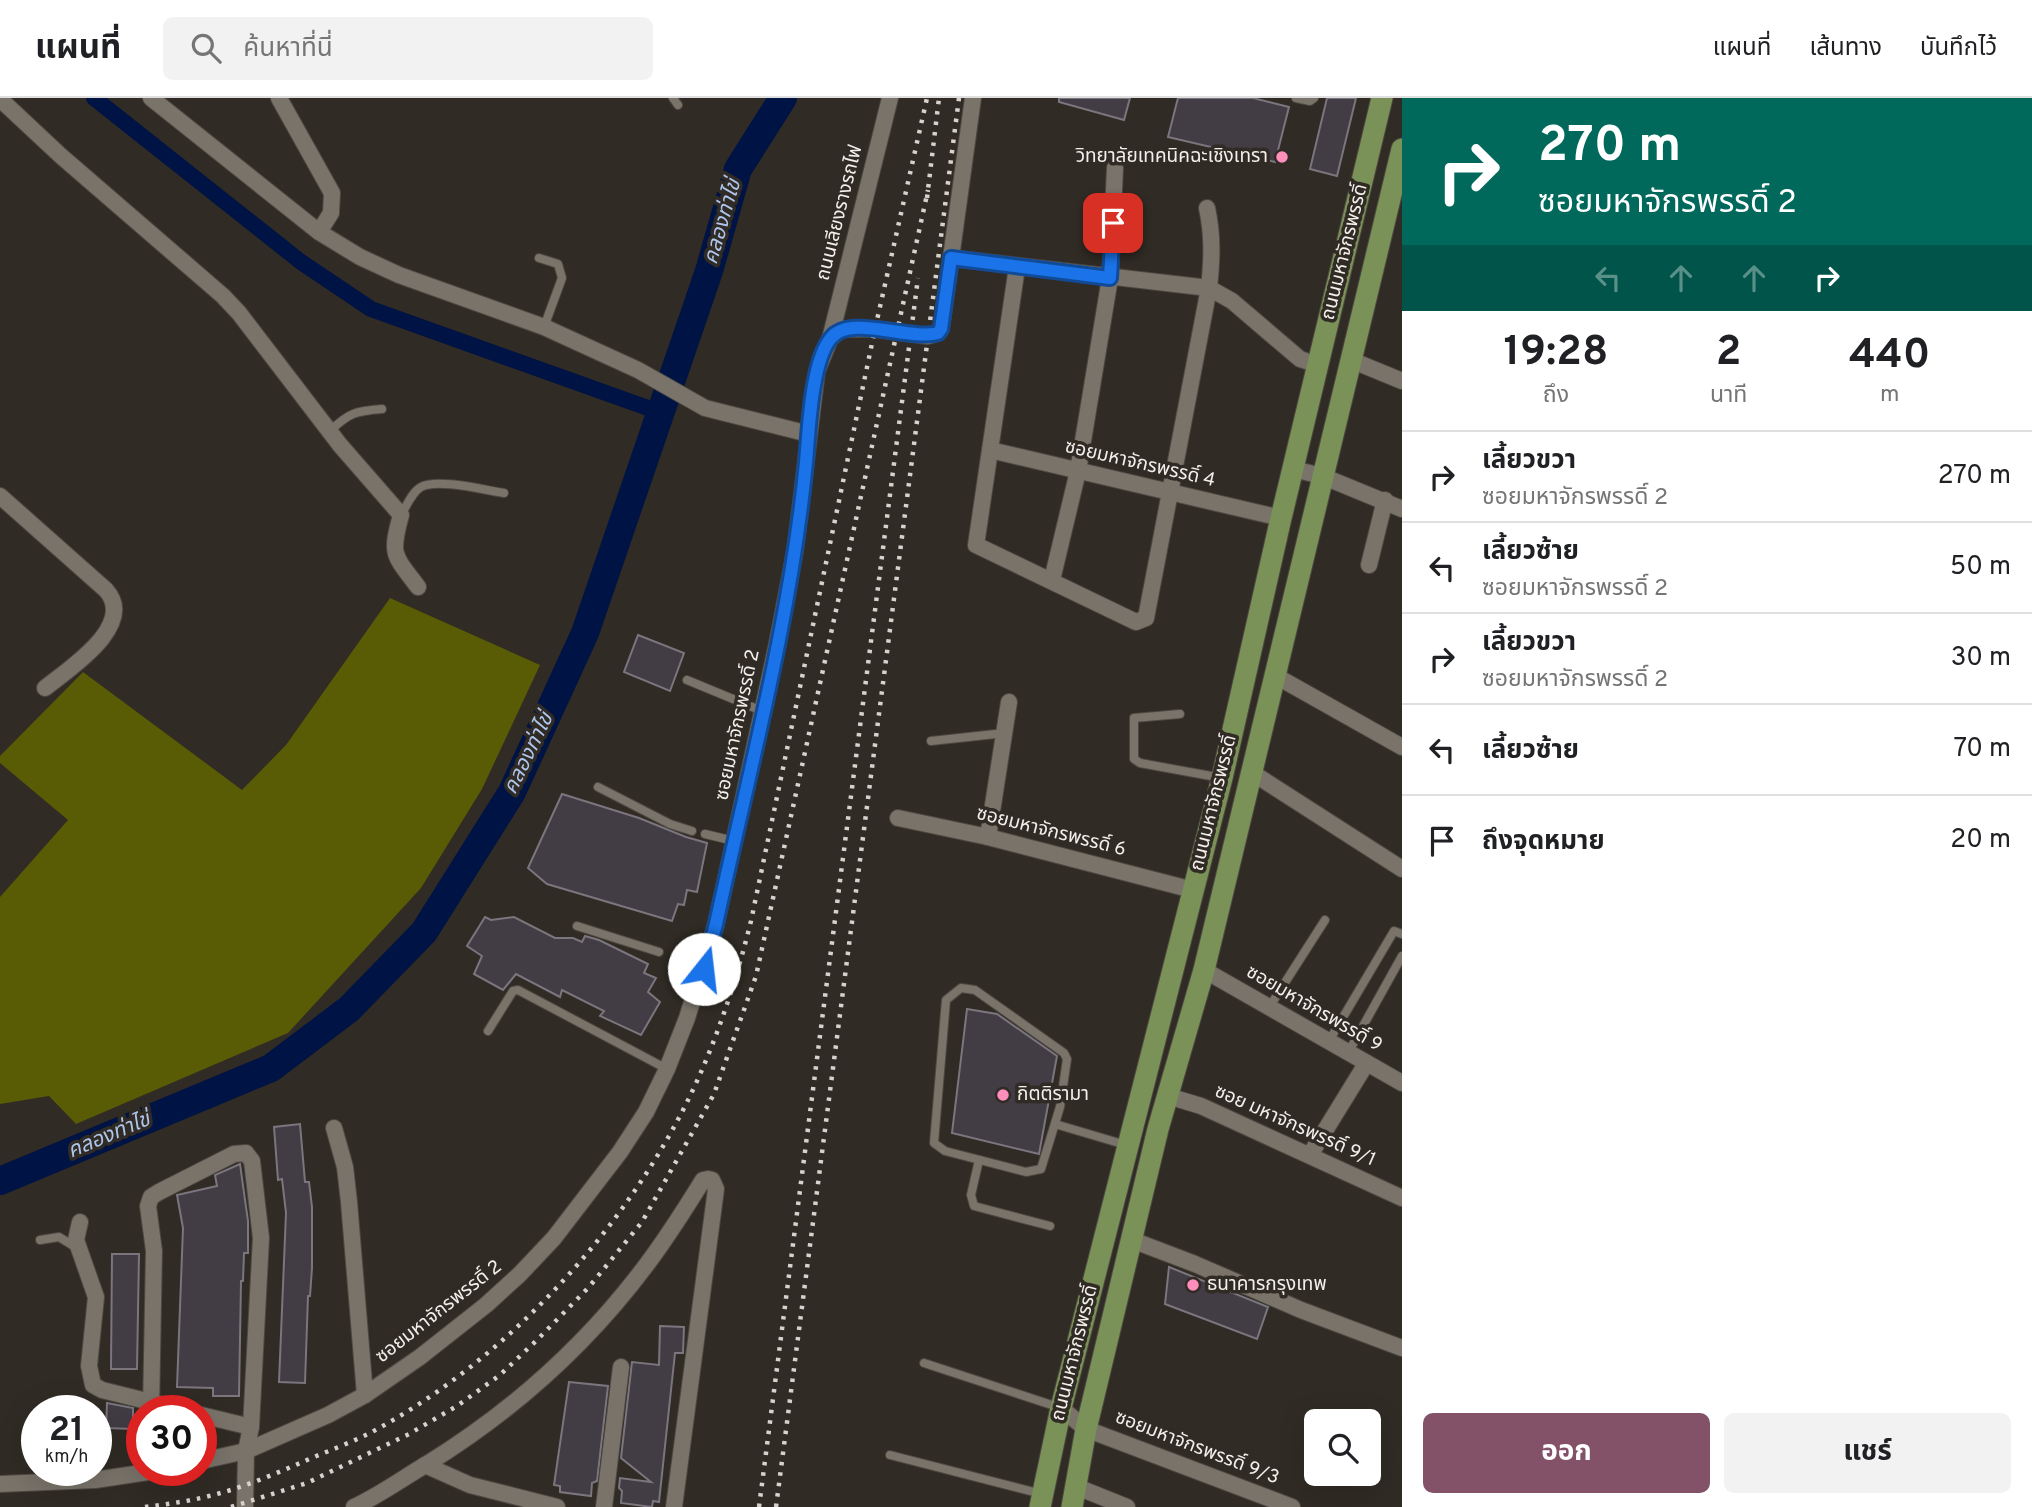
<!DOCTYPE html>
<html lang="th">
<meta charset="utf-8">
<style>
body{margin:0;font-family:Overpass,"Noto Sans Thai",sans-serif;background:#f2f2f2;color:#202124;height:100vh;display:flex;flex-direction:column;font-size:26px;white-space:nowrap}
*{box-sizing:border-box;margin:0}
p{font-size:23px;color:#757577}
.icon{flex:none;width:38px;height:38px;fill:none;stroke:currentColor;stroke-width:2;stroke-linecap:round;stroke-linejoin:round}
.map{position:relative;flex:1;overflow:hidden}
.side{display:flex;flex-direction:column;background:#fff;width:630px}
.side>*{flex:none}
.guide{background:#00695c;color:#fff;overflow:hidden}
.tools{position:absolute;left:1304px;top:1311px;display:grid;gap:14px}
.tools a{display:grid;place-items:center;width:77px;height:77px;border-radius:10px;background:#fff;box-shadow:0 7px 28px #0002;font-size:35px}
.speed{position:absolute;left:21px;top:1297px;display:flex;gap:14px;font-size:35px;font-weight:700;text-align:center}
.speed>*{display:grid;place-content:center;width:91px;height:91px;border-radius:50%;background:#fff;box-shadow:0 7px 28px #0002;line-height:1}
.speed small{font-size:18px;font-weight:400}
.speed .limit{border:10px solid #d22;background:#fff;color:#111}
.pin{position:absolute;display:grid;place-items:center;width:60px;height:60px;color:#fff;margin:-30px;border-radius:14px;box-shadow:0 4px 10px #0006}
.me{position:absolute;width:77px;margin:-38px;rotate:16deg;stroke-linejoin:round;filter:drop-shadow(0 0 5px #0008)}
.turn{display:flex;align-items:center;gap:24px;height:147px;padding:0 21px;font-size:32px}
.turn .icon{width:91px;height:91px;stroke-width:2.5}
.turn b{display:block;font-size:49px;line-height:60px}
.lanes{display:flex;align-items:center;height:66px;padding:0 21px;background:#0003;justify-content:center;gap:35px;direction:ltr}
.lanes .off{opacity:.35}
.eta{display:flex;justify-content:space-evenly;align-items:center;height:119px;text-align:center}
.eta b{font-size:42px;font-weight:700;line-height:49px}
.cta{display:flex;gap:14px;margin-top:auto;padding:14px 21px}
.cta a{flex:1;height:80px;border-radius:10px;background:#845268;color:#fff;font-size:28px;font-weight:700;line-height:80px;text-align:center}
.cta a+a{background:#f2f2f2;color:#202124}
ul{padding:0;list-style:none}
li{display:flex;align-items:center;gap:21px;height:91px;padding:0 21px;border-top:2px solid #e0e0e0}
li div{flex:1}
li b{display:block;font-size:26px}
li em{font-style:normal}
header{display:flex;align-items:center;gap:42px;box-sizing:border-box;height:98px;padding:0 35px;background:#fff;border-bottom:2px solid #e0e0e0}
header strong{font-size:33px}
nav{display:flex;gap:38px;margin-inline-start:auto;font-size:24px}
.search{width:490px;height:63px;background:#f2f2f2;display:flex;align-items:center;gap:18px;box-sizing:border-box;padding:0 24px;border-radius:10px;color:#757577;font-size:26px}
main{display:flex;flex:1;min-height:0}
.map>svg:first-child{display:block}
</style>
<header>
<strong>แผนที่</strong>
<div class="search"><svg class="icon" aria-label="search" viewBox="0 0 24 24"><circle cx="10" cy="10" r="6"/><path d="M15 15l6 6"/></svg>ค้นหาที่นี่</div>
<nav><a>แผนที่</a><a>เส้นทาง</a><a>บันทึกไว้</a></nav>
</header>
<main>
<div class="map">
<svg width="1402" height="1409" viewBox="0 0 1402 1409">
<rect width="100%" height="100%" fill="#302b24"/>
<polygon fill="#595c04" points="390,500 540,567 482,691 421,790 288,935 76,1026 49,998 0,1006 0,799 68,722 0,665 0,658 83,574 242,692 286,647"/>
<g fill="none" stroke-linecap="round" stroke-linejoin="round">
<polyline stroke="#001345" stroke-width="16" points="94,0 301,164 371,211 662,315"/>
<polyline stroke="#001345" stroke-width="28" points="0,1083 271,970 349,911 424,834 512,694 585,535 709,173 738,71 783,0"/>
</g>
<g fill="#423c44" stroke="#7b757e" stroke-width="2">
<polygon points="1059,0 1130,0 1124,22 1059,4"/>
<polygon points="1178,0 1253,0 1289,9 1275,64 1168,39"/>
<polygon points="1327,0 1356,0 1337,78 1310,71"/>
<polygon points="638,537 684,555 670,593 624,574"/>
<polygon points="562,696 639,720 686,739 707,745 697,794 687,792 684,807 678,806 672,823 547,786 528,770"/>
<polygon points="485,819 491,822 514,819 555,840 573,840 582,844 585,838 599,842 648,866 644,875 656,880 648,894 660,904 641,937 600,918 604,913 562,892 560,899 516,876 503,892 474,876 482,858 467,848"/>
<polygon points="967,911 997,916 1057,958 1039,1056 952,1035"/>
<polygon points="300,1026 305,1084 309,1084 312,1109 312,1170 310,1198 308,1198 305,1285 279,1284 286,1115 282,1081 278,1082 274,1029"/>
<polygon points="240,1066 248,1123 248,1155 244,1155 243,1183 241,1183 239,1298 213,1298 213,1290 177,1289 183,1130 177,1097 217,1088 215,1077"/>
<polygon points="112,1156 139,1156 137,1271 111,1271"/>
<polygon points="1169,1169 1268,1209 1257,1241 1165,1206"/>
<polygon points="660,1228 684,1229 683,1255 675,1255 659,1404 653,1403 652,1409 621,1405 622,1393 619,1390 620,1380 651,1384 621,1360 632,1264 659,1267"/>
<polygon points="569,1284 608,1288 597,1383 592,1385 591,1398 560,1394 560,1388 554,1387"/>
<polygon points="107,1305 133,1310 133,1331 106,1330"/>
</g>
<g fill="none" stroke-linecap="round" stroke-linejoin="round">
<g stroke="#4d4942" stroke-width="10">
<g id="service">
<polyline points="673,0 678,7"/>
<polyline points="1296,0 1310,3 1314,0"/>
<polyline points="539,160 558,166 562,180 544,229"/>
<path d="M330,333c19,-18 25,-20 52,-22"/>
<path d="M401,417c5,-8 11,-23 20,-28 16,-9 63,3 83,6"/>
<polyline points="687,582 762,613"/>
<polyline points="1180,616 1134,620 1134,661 1140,665 1222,680"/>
<polyline points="931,643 1005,635"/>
<polyline points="598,689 670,726 692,733"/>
<polyline points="705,736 734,743"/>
<polyline points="577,828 659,854"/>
<polyline points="678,861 704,871"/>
<polygon points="961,890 975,892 1064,955 1067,961 1060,1009 1041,1071 1026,1074 945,1053 934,1045 946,902"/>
<polyline points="1270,908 1325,822"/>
<polyline points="488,933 513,893 518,892 667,971"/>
<polyline points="1329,943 1394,833 1402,836"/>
<polyline points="1348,955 1402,858"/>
<polyline points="1055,1026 1126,1047"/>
<polyline points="979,1062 971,1097 974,1108 1050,1128"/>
<polyline points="40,1142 59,1139 77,1150"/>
<polyline points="924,1265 1061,1310"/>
<polyline points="890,1357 1042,1396"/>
</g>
</g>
<g stroke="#4d4942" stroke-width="18">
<g id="minor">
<polyline points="151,0 319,134 360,159 399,177 544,229 638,272 705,310 809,336"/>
<polyline points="279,0 332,95 331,115 319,134"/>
<path d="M0,1l61,57 162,140 16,17 101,132 61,70c-11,40 -8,39 17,72"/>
<polyline points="951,160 973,0"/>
<path d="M1017,169l-41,278 160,77 10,-4 63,-330c3,-28 4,-52 -2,-80"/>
<polyline points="830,241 890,0"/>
<polyline points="1351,262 1402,283"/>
<polyline points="990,352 1281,420"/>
<polyline points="1293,371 1322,378 1402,411"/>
<path d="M0,398l106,94c31,35 -36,78 -61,98"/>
<polyline points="1369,467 1385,402"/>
<polyline points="1052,482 1078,373 1110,180 1115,70"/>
<polyline points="1274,577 1402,649"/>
<polyline points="1251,674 1402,771"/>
<polyline points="898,720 988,739 1193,792"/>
<polyline points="988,739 1009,604"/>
<polyline points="1204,872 1402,985"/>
<polyline points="1168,998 1201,1008 1402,1100"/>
<polyline points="334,1030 345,1069 349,1104 365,1297"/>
<polyline points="1310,1057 1366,966"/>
<polyline points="80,1124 76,1142 96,1199 89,1268 93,1287 102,1292 183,1312"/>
<polyline points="1132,1142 1195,1166 1301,1212 1402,1250"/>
<polyline points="1061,1310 1086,1331 1292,1409"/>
<polyline points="151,1312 154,1153 148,1108 151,1099 159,1094 234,1056 246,1055 252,1063 261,1140 251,1329 246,1353 245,1409"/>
<polyline points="201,1317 251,1329"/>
<polyline points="201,1363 246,1353 328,1317 365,1297 420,1259 486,1207 520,1176 554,1140 620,1054 646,1014 667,971 687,920 716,826 777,546 795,453 817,273 830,241 841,231 875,231 928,238 938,235 941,231 951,160 1209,190 1232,203 1300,261 1318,267"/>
<polyline points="425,1367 470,1387 557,1409"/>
<polyline points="0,1386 95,1382 161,1372"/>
<polyline points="1077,1389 1127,1409"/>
<path d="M354,1409c26,-12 49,-29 73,-43 89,-55 165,-124 226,-208 18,-25 34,-50 50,-76l5,-1 4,1 4,9 -42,318"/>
<polyline points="604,1409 621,1269"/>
</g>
</g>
<g stroke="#4d4942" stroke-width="23">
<g id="primary">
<polyline points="1040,1409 1061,1310 1222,680 1281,420 1382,0"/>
<polyline points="1072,1409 1086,1331 1158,1031 1204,872 1402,51"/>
</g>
</g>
<use href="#service" stroke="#79736a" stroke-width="8"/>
<use href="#minor" stroke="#79736a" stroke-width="16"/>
<use href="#primary" stroke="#7a9257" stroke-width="21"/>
<g stroke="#d7d2cd" stroke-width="4.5" stroke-dasharray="3.5 7" stroke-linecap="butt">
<polyline points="927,100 939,0"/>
<path d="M145,1409c23,-3 46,-6 68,-12 32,-8 64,-22 94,-35 21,-9 43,-17 63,-27 135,-72 254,-201 320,-337 27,-56 46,-115 61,-175l124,-592 52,-231"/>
<polyline points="231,1409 307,1385 409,1336 457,1308 500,1277 538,1241 589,1189 642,1124 714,996 756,878 928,92"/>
<polyline points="759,1409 918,180"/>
<polyline points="776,1409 959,0"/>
</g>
</g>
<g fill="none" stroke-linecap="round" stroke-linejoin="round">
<g stroke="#114b97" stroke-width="18">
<path id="route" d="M704,871l12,-45c33,-153 75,-306 90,-462 3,-32 5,-100 25,-124 19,-24 79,3 107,-5l3,-4 10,-71 159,20 3,-55"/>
</g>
<use href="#route" stroke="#1a73e8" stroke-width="12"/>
</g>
<g fill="#fe8ebc" stroke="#302b24" stroke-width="2.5">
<circle cx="1282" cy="59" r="7"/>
<circle cx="1003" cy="997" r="7"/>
<circle cx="1193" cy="1187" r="7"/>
</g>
<g text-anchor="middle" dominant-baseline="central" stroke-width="7" stroke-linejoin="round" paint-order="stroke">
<g font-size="19" fill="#f3efea" stroke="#302b24" text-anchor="start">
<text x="1268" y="59" text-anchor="end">วิทยาลัยเทคนิคฉะเชิงเทรา</text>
<text x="1017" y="997">กิตติรามา</text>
<text x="1207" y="1187">ธนาคารกรุงเทพ</text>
</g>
<g font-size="19" fill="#f3efea" stroke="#302b24">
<text transform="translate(840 115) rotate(-76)">ถนนเลียงรางรถไฟ</text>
<text transform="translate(1345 154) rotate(-76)">ถนนมหาจักรพรรดิ์</text>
<text transform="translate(1140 366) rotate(13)">ซอยมหาจักรพรรดิ์ 4</text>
<text transform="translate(738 627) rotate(-78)">ซอยมหาจักรพรรดิ์ 2</text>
<text transform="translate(1214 705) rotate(-76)">ถนนมหาจักรพรรดิ์</text>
<text transform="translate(1051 734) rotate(14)">ซอยมหาจักรพรรดิ์ 6</text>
<text transform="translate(1314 911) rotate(30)">ซอยมหาจักรพรรดิ์ 9</text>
<text transform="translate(1295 1028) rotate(24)">ซอย มหาจักรพรรดิ์ 9/1</text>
<text transform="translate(439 1214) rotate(-38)">ซอยมหาจักรพรรดิ์ 2</text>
<text transform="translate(1075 1255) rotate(-76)">ถนนมหาจักรพรรดิ์</text>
<text transform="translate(1197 1350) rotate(21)">ซอยมหาจักรพรรดิ์ 9/3</text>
</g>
<g font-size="21" font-style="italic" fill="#aec6ed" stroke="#302b24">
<text transform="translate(723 124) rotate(-74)">คลองท่าไข่</text>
<text transform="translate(529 656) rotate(-64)">คลองท่าไข่</text>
<text transform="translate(109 1038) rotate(-23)">คลองท่าไข่</text>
</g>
</g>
</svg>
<div class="tools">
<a><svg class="icon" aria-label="search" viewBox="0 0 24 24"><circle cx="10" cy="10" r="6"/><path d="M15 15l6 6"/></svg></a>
</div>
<div class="speed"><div>21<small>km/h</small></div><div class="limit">30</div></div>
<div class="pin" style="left:1113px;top:125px;background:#d93025"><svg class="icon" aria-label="arrive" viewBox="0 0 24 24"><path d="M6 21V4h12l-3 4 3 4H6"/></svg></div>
<svg class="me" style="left:704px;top:871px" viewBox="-20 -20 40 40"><circle r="19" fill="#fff"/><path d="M0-13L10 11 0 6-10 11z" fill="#1a73e8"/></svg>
</div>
<section class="side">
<div class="guide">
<div class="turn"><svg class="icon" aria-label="right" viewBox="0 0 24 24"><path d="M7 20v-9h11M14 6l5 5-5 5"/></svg><div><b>270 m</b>ซอยมหาจักรพรรดิ์ 2</div></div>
<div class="lanes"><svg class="icon off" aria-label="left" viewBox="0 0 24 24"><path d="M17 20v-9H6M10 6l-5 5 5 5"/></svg><svg class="icon off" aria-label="ahead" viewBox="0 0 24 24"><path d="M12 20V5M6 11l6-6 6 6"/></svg><svg class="icon off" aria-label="ahead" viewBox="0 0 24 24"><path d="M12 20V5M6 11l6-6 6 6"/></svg><svg class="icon" aria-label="right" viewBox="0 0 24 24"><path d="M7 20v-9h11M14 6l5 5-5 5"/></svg></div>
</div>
<div class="eta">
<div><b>19:28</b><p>ถึง</p></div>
<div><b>2</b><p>นาที</p></div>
<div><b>440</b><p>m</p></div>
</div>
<ul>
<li><svg class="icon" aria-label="right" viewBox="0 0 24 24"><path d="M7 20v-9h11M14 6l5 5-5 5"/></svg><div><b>เลี้ยวขวา</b><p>ซอยมหาจักรพรรดิ์ 2</p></div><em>270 m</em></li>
<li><svg class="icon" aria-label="left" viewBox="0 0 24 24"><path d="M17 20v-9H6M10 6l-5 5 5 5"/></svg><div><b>เลี้ยวซ้าย</b><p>ซอยมหาจักรพรรดิ์ 2</p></div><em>50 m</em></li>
<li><svg class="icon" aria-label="right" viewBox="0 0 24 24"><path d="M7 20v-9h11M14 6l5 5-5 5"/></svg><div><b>เลี้ยวขวา</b><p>ซอยมหาจักรพรรดิ์ 2</p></div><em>30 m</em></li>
<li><svg class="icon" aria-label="left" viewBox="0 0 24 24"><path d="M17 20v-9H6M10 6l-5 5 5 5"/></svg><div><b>เลี้ยวซ้าย</b></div><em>70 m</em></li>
<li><svg class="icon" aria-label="arrive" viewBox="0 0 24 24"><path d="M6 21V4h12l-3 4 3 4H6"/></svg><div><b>ถึงจุดหมาย</b></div><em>20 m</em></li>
</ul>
<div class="cta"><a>ออก</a><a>แชร์</a></div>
</section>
</main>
